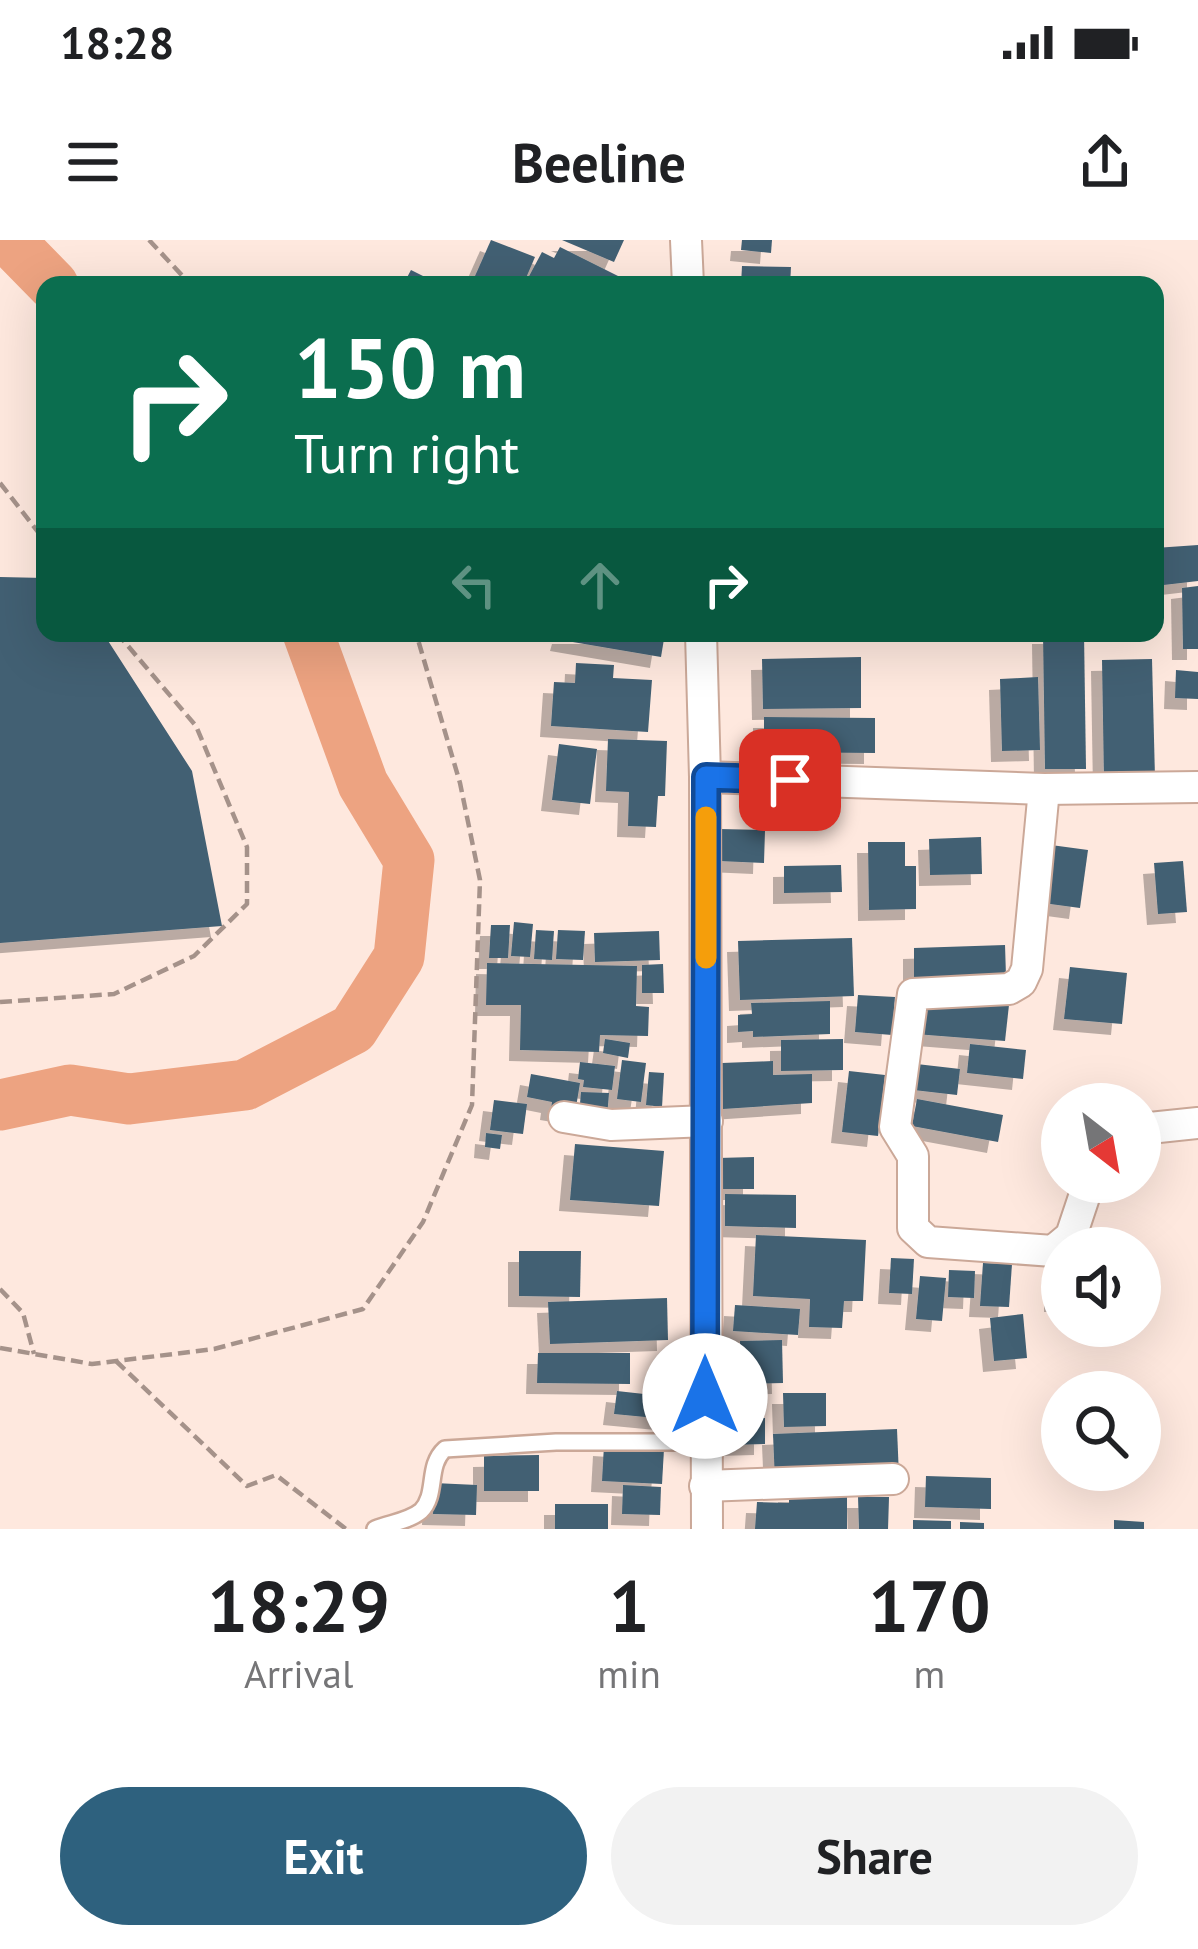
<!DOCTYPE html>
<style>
body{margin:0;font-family:"PT Sans",sans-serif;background:#f2f2f2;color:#202124;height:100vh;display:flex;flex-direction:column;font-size:45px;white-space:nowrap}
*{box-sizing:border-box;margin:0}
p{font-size:39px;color:#757577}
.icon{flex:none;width:66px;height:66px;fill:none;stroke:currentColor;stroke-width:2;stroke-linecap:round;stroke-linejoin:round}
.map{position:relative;height:1289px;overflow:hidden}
.panel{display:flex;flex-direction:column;background:#fff;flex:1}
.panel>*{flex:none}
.guide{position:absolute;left:36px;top:36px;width:1128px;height:366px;border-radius:24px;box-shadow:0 12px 48px #0002;background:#0b6e4f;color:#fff;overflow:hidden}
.needle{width:78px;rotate:149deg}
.fabs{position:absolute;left:1041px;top:843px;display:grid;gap:24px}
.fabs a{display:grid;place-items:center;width:120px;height:120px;border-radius:50%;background:#fff;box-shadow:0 12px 48px #0002;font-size:60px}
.pin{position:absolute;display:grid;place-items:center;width:102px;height:102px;color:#fff;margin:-51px;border-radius:24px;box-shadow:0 6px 18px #0006}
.me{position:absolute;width:132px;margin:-66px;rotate:0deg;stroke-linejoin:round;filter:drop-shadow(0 0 9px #0008)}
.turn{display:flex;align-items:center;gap:42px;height:252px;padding:0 60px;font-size:54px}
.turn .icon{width:156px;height:156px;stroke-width:2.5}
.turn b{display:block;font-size:84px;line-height:102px}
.lanes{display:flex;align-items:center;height:114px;padding:0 60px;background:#0003;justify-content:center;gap:60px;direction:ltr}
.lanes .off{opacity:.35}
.eta{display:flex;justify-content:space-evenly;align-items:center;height:204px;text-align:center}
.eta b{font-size:72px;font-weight:700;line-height:84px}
.action{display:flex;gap:24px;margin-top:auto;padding:24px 60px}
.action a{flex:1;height:138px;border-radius:72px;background:#2e617e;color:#fff;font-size:48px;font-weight:700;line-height:138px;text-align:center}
.action a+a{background:#f2f2f2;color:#202124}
.status{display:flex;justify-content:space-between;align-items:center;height:84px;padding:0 60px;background:#fff;direction:ltr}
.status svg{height:33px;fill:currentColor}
header{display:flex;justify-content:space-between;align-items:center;height:156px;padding:0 60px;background:#fff;font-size:54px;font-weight:700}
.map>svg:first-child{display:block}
</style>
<div class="status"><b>18:28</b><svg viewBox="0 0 49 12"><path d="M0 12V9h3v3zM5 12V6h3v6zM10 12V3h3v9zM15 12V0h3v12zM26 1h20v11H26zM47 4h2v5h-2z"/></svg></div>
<header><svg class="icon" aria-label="menu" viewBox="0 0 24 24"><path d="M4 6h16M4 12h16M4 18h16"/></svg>Beeline<svg class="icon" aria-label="share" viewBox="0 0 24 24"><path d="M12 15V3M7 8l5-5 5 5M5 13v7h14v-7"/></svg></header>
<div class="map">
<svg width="1198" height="1289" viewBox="0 0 1198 1289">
<defs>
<filter id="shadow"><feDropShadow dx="-11" dy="11" stdDeviation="0" flood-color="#0004"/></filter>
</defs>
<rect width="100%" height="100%" fill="#fee8de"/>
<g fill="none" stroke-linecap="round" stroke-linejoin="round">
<g stroke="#eda381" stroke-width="51">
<polyline points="9,0 53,45"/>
<polyline points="0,865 70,850 129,859 245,845 353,789 399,717 409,620 363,544 308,393"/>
</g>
</g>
<g fill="#426073" filter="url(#shadow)">
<polygon points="491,0 535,17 523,45 471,45"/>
<polygon points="562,0 624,0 614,22"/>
<polygon points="742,0 772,0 771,13 741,10"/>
<polygon points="560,7 630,42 628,45 537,45 527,40 542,12 554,18"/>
<polygon points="742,26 791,27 790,45 741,45"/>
<polygon points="411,30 441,45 403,45"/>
<polygon points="1198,305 1198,341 1155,346 1155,308"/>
<polygon points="0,337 45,338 45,393 103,393 192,531 222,686 0,703"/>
<polygon points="1198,346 1198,409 1183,409 1182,348"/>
<polygon points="563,393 665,393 661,417 561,400"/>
<polygon points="1043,393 1084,393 1086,529 1045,529"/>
<polygon points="861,417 861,468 763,469 762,419"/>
<polygon points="1152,419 1155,538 1104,539 1102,420"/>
<polygon points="576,423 614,425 613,438 652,440 648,492 551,486 554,442 575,443"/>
<polygon points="1176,430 1198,432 1198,459 1175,458"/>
<polygon points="1038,437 1040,510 1002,511 1000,439"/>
<polygon points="764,477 875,478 875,513 764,512"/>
<polygon points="608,499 667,501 665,556 658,556 656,587 628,586 629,552 606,551"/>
<polygon points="559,504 597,509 590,564 552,560"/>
<polygon points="719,589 765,590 764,623 719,621"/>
<polygon points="981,597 982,634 930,635 929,599"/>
<polygon points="868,602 905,602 905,626 916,626 916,669 869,670"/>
<polygon points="1051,605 1088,610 1080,668 1043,663"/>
<polygon points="1183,621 1187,672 1158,674 1154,623"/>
<polygon points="841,625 842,652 784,653 784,626"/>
<polygon points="514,682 533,684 530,717 511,716"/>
<polygon points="491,685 510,685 508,718 489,718"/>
<polygon points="536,690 554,691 552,720 534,719"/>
<polygon points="558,690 585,691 583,720 556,719"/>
<polygon points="659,691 660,720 595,722 594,693"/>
<polygon points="852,698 854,756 740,760 738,701"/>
<polygon points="1005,705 1006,737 914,740 914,708"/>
<polygon points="487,723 637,726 636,766 649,767 648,796 600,795 599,812 520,810 521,765 486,765"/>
<polygon points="663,724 664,753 642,753 642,725"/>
<polygon points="1070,727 1127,733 1122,784 1064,779"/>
<polygon points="858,755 895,757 892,795 855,792"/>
<polygon points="918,758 1009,765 1005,801 915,794"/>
<polygon points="830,761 830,794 753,797 753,791 738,792 738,775 752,774 751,763"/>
<polygon points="605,799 630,803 628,818 603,813"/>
<polygon points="843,799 843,830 781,831 781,800"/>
<polygon points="970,804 1026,810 1023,839 967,833"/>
<polygon points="622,820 646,823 641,862 617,859"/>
<polygon points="773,821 773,835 812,834 812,863 723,869 722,823"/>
<polygon points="580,822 615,826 612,850 583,847 584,840 578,839"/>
<polygon points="908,823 960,829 957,855 905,849"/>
<polygon points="849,831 885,835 878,896 842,892"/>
<polygon points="649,832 664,833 662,867 646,865"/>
<polygon points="531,834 580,843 575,873 551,869 552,862 527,857"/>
<polygon points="581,852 609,853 607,877 579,875"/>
<polygon points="917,859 1003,875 998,902 912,886"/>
<polygon points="494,860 527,864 523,894 490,890"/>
<polygon points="486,893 502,895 500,909 485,907"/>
<polygon points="575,904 664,911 659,966 570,960"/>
<polygon points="754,917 754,949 718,949 718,918"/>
<polygon points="725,954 796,955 796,988 725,986"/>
<polygon points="756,995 866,1000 863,1061 844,1061 842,1088 809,1087 810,1059 753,1056"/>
<polygon points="519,1011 581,1011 580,1057 519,1056"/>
<polygon points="891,1018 914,1019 912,1054 889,1053"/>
<polygon points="983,1023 1012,1024 1009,1067 980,1066"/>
<polygon points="949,1030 975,1031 974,1058 948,1057"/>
<rect x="1055" y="1031" width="7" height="30"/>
<polygon points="920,1036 946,1038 942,1081 916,1079"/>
<polygon points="667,1058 668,1100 550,1104 548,1062"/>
<polygon points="735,1065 800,1069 798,1095 733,1091"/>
<polygon points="1023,1074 1027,1118 994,1121 990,1078"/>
<polygon points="782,1100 783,1143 741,1144 740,1101"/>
<polygon points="538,1113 630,1113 630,1144 537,1143"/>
<polygon points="617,1151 680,1158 677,1180 614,1174"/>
<polygon points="783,1153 826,1153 826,1186 784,1187"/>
<polygon points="728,1178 765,1178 765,1204 728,1205"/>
<polygon points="897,1189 899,1236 775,1241 773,1194"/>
<polygon points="604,1205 664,1209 662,1244 602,1241"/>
<polygon points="539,1215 539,1251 484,1251 484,1216"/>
<polygon points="926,1236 991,1238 991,1269 925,1267"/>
<polygon points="434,1243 477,1245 476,1275 433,1274"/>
<polygon points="623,1245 661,1247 660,1275 622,1274"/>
<polygon points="789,1251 847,1251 847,1289 755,1289 757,1262 789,1263"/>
<polygon points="858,1257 889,1257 888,1289 859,1289"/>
<rect x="555" y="1264" width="53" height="25"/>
<polygon points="913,1280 951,1281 951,1289 913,1289"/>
<polygon points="1114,1280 1144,1282 1144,1289 1114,1289"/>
<polygon points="960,1282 984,1283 984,1289 960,1289"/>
</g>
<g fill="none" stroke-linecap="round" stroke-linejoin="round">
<g stroke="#cba898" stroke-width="20">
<path id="service" d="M375,1289c15,-6 34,-8 46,-18 17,-17 5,-45 24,-62l111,-7h149"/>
</g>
<g stroke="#cba898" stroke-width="34">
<g id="minor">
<polyline points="686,0 688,45"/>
<polyline points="701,393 705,537 707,1289"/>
<polyline points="705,537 1044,549 1198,547"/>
<polyline points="1044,549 1027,729 1021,742 1009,749 913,754 895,887 913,916 913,988 928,1002 1053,1011 1071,996 1089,942"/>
<polyline points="564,877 611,885 707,881"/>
<polyline points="1140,889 1198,883"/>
<polyline points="705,1246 893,1239"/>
</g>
</g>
<g stroke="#a5928a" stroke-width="4.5" stroke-dasharray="12 6" stroke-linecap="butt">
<polyline points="149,0 191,45"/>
<polyline points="0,243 45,301"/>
<polyline points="0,762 114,754 194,716 247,664 247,607 196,486 117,393"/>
<polyline points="0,1049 23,1073 34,1114"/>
<polyline points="0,1108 92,1124 214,1109 363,1069 423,982 472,865 480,640 460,543 416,393"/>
<polyline points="116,1121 247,1246 276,1235 346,1289"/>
</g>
<use href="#service" stroke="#fff" stroke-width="15"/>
<use href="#minor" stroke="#fff" stroke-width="30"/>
</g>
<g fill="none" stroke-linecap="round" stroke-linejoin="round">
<g stroke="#114b97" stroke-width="30">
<polyline id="route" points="705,1156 706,537 790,540"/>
</g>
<use href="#route" stroke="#1a73e8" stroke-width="21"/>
<polyline stroke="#f59e0b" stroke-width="21" points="706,577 706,718"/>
</g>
</svg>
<div class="fabs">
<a><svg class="needle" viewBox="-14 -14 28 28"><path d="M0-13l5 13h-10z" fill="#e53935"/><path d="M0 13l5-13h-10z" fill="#757577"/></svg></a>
<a><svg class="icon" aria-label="sound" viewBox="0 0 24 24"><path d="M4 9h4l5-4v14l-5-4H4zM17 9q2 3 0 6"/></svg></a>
<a><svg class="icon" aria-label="search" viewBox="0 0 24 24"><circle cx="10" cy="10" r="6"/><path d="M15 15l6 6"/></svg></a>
</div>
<div class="pin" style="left:790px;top:540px;background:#d93025"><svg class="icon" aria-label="arrive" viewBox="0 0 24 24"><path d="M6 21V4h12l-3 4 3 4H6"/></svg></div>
<svg class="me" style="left:705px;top:1156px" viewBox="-20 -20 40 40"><circle r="19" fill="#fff"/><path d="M0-13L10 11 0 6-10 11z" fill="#1a73e8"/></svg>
<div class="guide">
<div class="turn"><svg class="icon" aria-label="right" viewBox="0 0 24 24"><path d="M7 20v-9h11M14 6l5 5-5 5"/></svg><div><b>150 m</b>Turn right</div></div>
<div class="lanes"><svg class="icon off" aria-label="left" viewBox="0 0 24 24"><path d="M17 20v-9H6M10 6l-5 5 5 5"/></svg><svg class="icon off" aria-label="ahead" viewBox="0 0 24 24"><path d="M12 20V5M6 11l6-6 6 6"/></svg><svg class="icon" aria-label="right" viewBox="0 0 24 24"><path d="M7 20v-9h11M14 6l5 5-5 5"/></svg></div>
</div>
</div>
<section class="panel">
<div class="eta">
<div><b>18:29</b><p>Arrival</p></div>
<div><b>1</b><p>min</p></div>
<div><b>170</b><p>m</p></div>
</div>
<div class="action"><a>Exit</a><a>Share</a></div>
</section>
